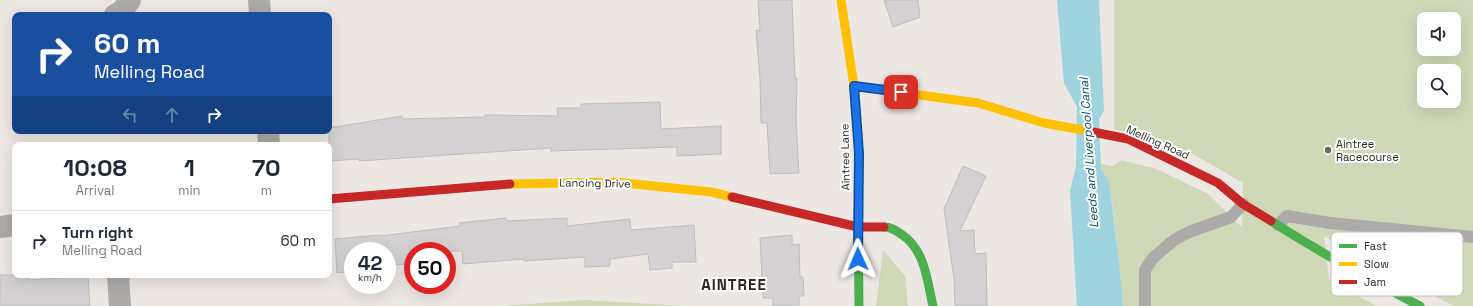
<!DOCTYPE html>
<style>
body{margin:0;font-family:"Space Grotesk",sans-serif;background:#f6f6f7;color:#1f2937;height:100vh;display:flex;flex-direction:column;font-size:15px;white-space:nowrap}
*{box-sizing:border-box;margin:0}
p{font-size:13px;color:#747a83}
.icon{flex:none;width:22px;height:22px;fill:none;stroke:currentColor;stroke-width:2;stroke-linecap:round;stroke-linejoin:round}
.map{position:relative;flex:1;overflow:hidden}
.drawer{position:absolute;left:12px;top:142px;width:320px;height:136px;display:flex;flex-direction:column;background:#fff;border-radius:8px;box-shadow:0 4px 16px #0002}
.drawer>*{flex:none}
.hud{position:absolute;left:12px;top:12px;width:320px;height:122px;border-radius:8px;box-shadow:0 4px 16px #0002;background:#1a4fa0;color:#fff;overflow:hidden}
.buttons{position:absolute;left:1417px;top:12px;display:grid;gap:8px}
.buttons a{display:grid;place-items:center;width:44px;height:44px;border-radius:8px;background:#fff;box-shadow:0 4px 16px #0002;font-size:20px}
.speed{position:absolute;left:344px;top:242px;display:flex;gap:8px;font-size:20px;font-weight:700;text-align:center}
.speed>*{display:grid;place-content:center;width:52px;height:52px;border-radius:50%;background:#fff;box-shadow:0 4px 16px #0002;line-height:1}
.speed small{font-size:10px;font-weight:400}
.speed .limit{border:6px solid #d22;background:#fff;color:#111}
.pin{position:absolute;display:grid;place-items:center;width:34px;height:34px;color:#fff;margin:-17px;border-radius:8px;box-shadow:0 2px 6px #0006}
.me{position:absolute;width:44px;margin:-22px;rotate:359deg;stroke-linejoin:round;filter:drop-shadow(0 0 3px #0008)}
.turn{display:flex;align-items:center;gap:14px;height:84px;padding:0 16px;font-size:18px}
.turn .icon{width:52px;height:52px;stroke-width:2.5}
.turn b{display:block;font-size:28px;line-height:34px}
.lanes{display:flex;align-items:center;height:38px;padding:0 16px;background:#0003;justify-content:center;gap:20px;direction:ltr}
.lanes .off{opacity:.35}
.eta{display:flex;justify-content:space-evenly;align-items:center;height:68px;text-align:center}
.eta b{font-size:24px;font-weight:700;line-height:28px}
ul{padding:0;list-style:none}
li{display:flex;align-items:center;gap:12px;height:60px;padding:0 16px;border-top:1px solid #e0e1e3}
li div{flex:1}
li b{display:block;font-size:15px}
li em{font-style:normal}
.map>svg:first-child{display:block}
</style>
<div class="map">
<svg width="1473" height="306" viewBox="0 0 1473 306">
<rect width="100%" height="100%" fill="#ece7e3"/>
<g fill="#cfd9b7" fill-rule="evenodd">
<path d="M1114,0h359v306h-19l-108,-55 -1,-2 -21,-13 5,44 47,26h-253c-4,-41 -7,-82 -14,-123 -1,-7 -8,-12 -8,-19l11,2 10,-6 35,9 51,25 34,33 1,-44 -48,-28 -48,-18 -33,-8zM1424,19h30v30h-30zM1424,71h30v30h-30z"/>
<polygon points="883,250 905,276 908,306 876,306"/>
<polygon points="585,300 684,306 501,306"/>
</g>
<polygon fill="#9ed3e0" points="1057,0 1099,0 1104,111 1099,119 1101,168 1109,181 1119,262 1123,306 1077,306 1070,191 1076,166 1077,107 1064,83"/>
<g fill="#d3d1d1" stroke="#bfbdbd">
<polygon points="758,0 792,0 795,78 797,78 796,120 799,173 770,174 767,123 761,123 760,79 756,30 760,31"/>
<polygon points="884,0 918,0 920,17 893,27"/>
<polygon points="660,102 661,129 721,126 721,154 677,156 677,147 551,151 551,148 359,161 359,159 329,161 329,128 402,116 402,119 485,117 485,115 558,116 557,108 581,108 581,104"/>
<polygon points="963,166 986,176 960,231 974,230 975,254 986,253 987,306 955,306 954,279 944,209"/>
<polygon points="506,218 506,221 567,218 567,226 630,219 631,230 694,225 696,262 672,262 672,268 650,270 648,254 610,259 610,266 585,267 585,257 524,261 524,259 463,264 462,251 413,251 413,263 387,266 387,251 353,251 353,271 337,273 335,239 380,235 380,236 460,226 459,223"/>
<polygon points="792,235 792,245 799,244 800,277 803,277 804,296 799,296 799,306 773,306 773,298 763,298 760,238"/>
<polygon points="0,275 28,275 29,280 88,276 90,306 0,306"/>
</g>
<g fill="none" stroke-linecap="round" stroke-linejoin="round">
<g stroke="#adaba9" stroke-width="12">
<polyline points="1278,225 1287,216 1330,223 1473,237"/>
<polyline points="1145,306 1145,270 1153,258 1174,240 1189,232 1231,217 1243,204"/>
</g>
<g stroke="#adaba9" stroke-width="22">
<polyline points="259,0 260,15"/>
<polyline points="115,15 122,11 130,0"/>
<polyline points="268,131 269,145"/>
<polyline points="0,227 15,225"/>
<polyline points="118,275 120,306"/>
</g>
<g stroke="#4caf50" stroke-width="9">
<polyline points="858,210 859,306"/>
<path d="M1271,221c49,31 98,59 149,85"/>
<path d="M884,227c7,0 11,3 17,7 24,15 26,46 32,72"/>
</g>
<g stroke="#ffc107" stroke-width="9">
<polyline points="841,0 854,86 859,153 858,210"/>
<polyline points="854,86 978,103 1044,123 1088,131"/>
<polyline points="510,184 615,182 711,192 732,197"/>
</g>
<g stroke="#c62828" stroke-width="9">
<polyline points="1088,131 1128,139 1218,183 1243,204 1271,221"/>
<polyline points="732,197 858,227 884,227"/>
<polyline points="329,199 510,184"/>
</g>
</g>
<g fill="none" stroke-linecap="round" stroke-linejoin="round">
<g stroke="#114b97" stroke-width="10">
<polyline id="route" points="858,259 859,153 854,86 901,92"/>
</g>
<use href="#route" stroke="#1a73e8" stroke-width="7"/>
</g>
<circle fill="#6d6a66" stroke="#fff" stroke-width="1.5" cx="1328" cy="150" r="4"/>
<g text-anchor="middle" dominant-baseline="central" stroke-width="4" stroke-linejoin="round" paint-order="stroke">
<g font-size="11" fill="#292623" stroke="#fff">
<text transform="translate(1158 142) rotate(24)">Melling Road</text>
<text transform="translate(845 157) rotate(-91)">Aintree Lane</text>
<text transform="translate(595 183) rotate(1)">Lancing Drive</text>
</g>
<g font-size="11" fill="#292623" stroke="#fff" text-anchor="start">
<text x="1336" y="144">Aintree<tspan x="1336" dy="13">Racecourse</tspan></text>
</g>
<g font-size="12" font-style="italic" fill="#024c5a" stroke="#fff">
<text transform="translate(1089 153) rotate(-94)">Leeds and Liverpool Canal</text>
</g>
<g font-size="15" font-weight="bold" letter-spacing="1" fill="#292623" stroke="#fff">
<text x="734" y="284">AINTREE</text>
</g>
</g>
<rect x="1331" y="232" width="132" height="64" rx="6" fill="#fff" stroke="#bfbebd" stroke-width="1"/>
<rect x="1339" y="244" width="18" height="4" fill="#4caf50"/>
<rect x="1339" y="262" width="18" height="4" fill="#ffc107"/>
<rect x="1339" y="280" width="18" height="4" fill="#c62828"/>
<g font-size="11" fill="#292623">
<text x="1364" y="250">Fast</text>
<text x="1364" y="268">Slow</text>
<text x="1364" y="286">Jam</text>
</g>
</svg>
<div class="buttons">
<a><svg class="icon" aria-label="sound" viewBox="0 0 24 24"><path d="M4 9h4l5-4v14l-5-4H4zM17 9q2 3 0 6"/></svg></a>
<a><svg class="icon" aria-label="search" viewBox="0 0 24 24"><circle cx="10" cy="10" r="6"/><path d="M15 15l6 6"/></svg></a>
</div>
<div class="speed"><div>42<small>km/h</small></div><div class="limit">50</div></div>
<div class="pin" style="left:901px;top:92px;background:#d93025"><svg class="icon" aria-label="arrive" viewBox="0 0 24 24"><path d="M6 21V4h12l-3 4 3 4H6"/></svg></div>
<svg class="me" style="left:858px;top:259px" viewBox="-20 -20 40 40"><path d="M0-17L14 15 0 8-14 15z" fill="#1a73e8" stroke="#fff" stroke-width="4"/></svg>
<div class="hud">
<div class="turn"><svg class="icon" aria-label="right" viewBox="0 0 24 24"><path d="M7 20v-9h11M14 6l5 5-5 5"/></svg><div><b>60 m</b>Melling Road</div></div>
<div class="lanes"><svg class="icon off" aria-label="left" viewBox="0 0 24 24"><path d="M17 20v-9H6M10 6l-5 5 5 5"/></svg><svg class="icon off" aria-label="ahead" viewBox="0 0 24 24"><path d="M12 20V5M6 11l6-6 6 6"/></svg><svg class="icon" aria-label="right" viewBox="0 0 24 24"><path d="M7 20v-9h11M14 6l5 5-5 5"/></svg></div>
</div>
<section class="drawer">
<div class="eta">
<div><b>10:08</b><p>Arrival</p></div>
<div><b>1</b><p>min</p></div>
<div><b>70</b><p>m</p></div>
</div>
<ul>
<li><svg class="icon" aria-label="right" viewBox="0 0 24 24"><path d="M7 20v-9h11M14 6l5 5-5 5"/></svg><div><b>Turn right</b><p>Melling Road</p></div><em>60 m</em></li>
</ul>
</section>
</div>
